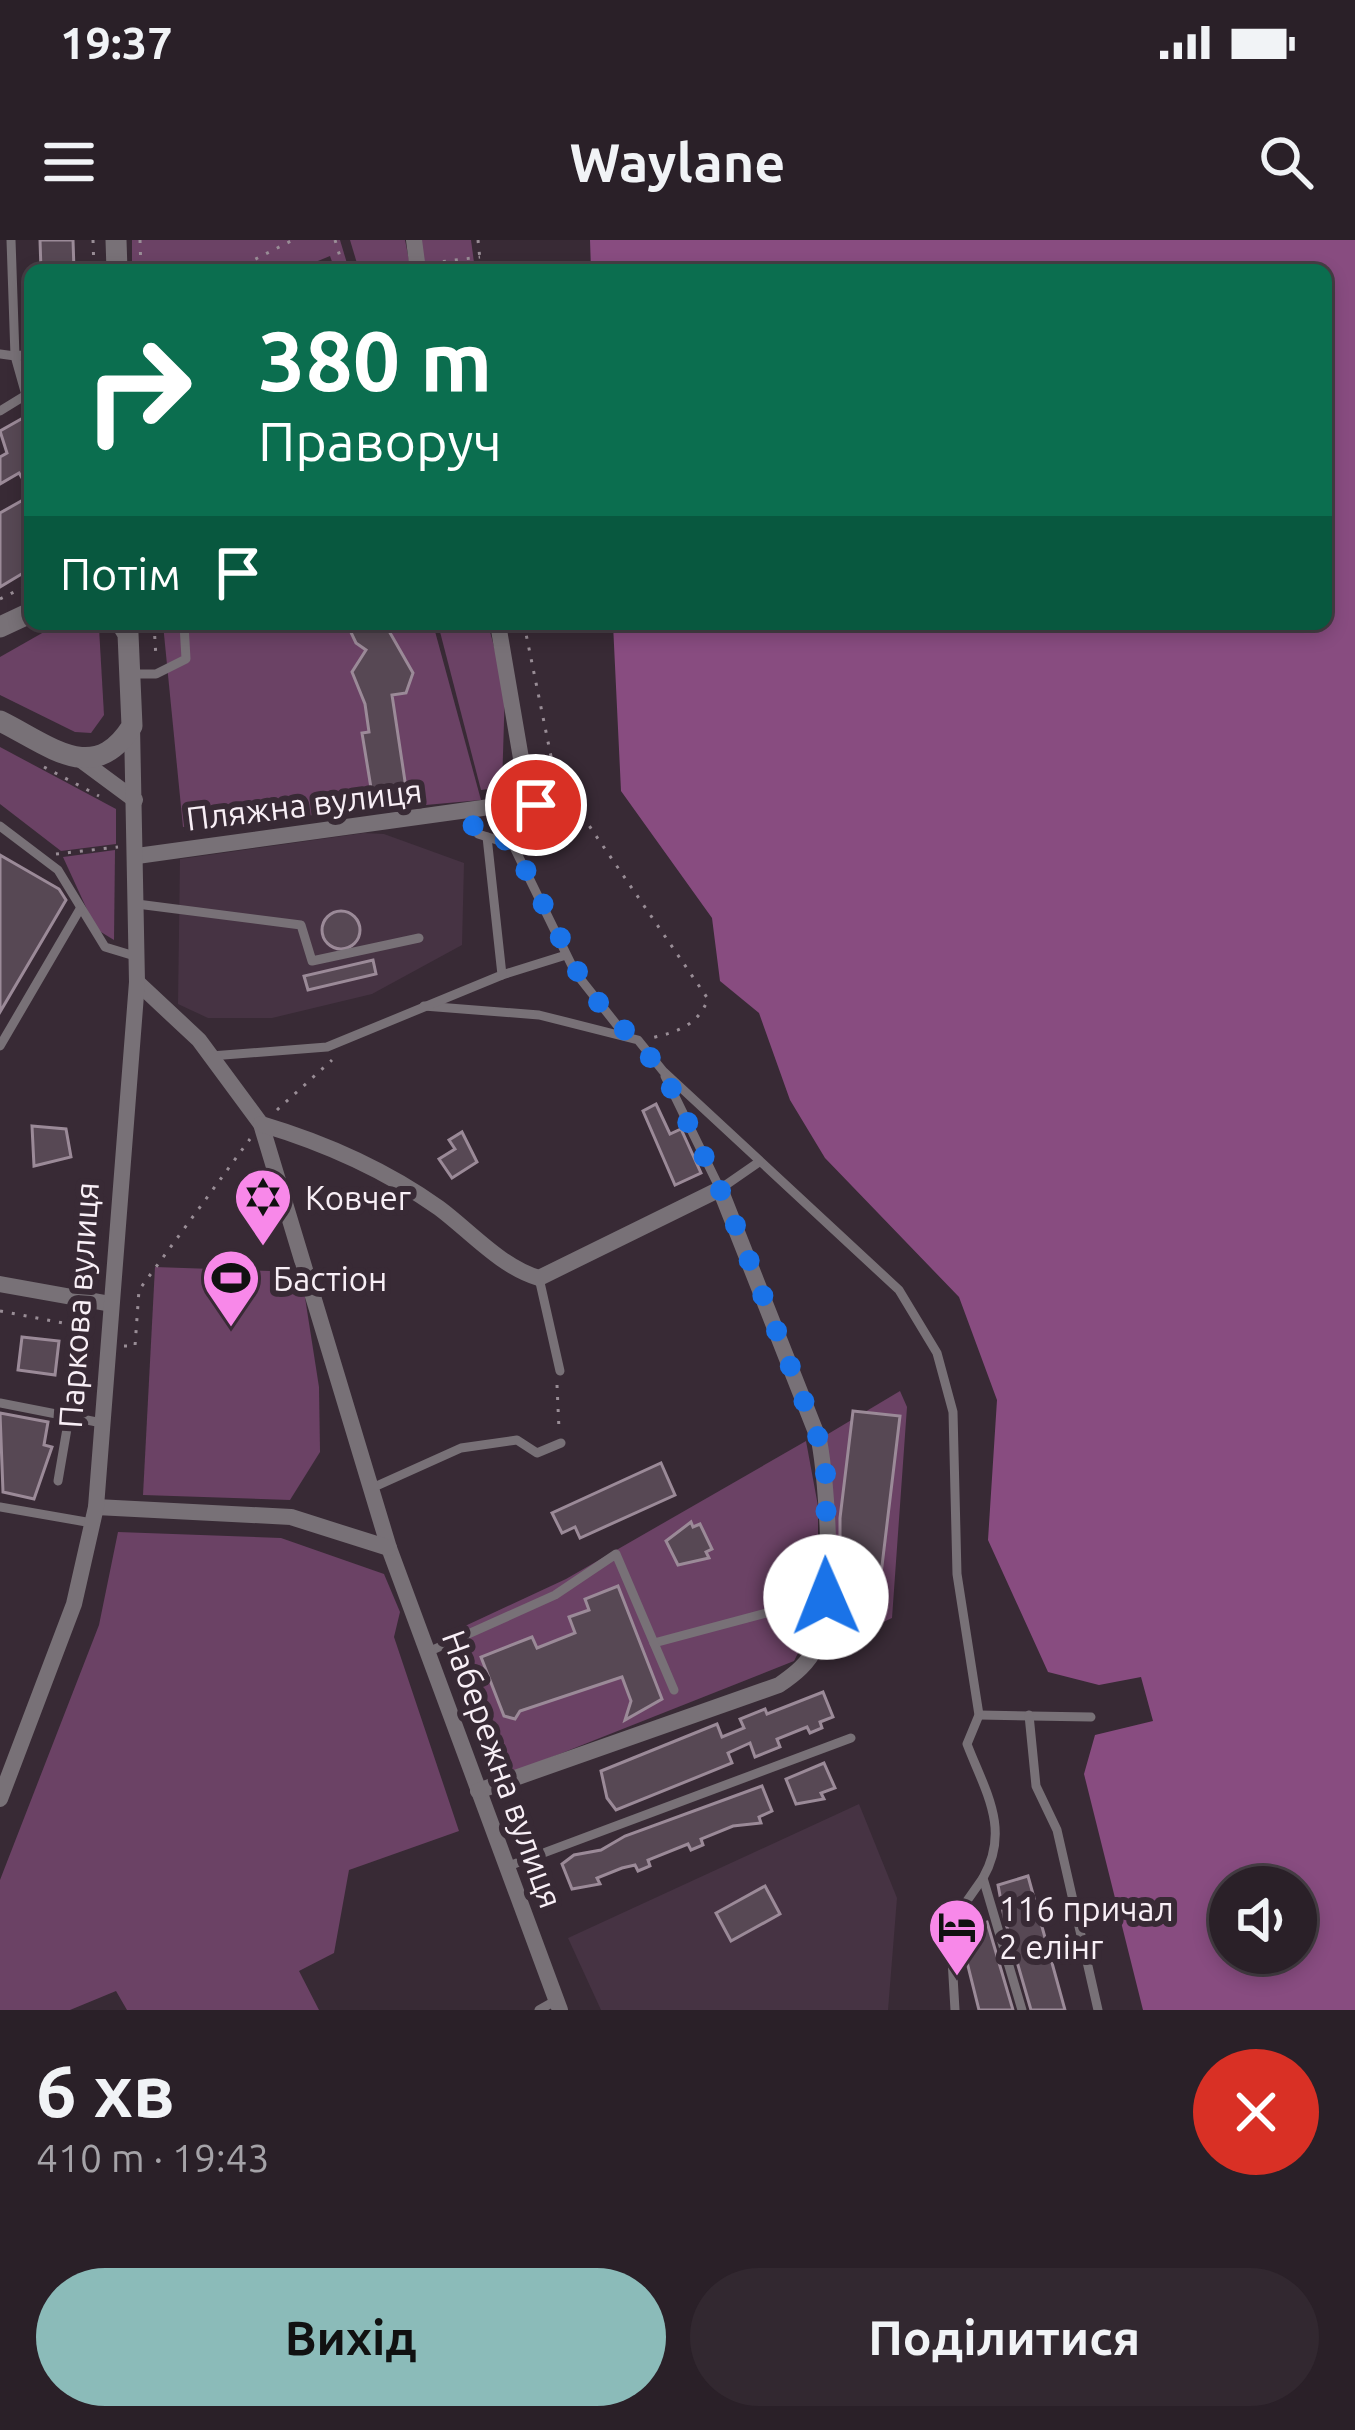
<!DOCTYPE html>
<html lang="uk">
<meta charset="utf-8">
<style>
body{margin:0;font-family:Ubuntu,sans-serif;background:#322830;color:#f1f3f6;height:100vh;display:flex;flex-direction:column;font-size:45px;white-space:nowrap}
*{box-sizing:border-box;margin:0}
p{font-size:39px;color:#a5a3a8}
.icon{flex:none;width:66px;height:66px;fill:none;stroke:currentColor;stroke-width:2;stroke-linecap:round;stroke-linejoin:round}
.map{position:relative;height:1770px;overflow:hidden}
.details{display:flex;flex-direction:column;background:#2a2028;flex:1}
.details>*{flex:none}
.top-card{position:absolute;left:24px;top:24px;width:1308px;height:366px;border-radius:18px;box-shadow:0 6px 18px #0003,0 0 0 3px #463e45;background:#0b6e4f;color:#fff;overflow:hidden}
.fabs{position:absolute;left:1209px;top:1626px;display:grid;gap:24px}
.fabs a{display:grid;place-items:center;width:108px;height:108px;border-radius:50%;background:#2a2028;box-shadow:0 6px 18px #0003,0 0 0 3px #463e45;font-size:60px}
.pin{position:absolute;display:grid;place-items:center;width:102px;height:102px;color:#fff;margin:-51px;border:6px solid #fff;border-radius:50%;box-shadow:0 3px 12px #0007}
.me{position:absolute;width:132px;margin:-66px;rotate:359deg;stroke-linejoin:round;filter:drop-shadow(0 0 9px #0008)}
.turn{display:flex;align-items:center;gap:42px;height:252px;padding:0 36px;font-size:54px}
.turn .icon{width:156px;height:156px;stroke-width:2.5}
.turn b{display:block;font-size:84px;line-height:102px}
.then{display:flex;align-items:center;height:114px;padding:0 36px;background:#0003;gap:24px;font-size:45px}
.round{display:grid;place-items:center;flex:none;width:126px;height:126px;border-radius:63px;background:#322830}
.summary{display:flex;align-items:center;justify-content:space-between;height:204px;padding:0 36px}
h1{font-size:72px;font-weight:700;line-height:90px}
.cta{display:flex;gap:24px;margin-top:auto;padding:24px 36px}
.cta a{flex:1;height:138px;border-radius:72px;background:#8bbbb9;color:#111;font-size:48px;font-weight:700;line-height:138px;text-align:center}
.cta a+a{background:#322830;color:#f1f3f6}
.status{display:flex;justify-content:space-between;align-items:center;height:84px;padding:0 60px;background:#2a2028;direction:ltr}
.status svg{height:33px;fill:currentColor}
header{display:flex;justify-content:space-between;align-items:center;height:156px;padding:0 36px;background:#2a2028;font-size:54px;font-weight:700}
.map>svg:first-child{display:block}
</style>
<div class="status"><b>19:37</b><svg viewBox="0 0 49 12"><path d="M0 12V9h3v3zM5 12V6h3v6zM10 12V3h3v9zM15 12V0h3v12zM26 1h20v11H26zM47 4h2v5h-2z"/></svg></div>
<header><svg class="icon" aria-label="menu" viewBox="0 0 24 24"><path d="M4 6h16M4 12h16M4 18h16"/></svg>Waylane<svg class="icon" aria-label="search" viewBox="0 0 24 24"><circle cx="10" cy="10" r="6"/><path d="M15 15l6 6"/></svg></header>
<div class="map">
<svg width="1355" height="1770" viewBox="0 0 1355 1770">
<rect width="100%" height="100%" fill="#382a35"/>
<g fill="#463343">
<polygon points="364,593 384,594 464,623 462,705 372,754 272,778 208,778 178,764 180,619"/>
<polygon points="859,1564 897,1658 888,1770 601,1770 568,1698"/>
</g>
<g fill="#6b4265">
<polygon points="132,0 340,0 349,30 335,30 330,16 296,30 132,30"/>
<polygon points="350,0 405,0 411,30 359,30"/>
<polygon points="418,0 471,0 475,30 422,30"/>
<polygon points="58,384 99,388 104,475 91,493 75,492 0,455 0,417"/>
<polygon points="163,384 433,384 481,560 183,587"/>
<polygon points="438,384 488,384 505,448 502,547 481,550"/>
<polygon points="0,507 116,569 116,604 61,611 0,564"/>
<polygon points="115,610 114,700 96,689 63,617"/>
<polygon points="155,1027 301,1032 319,1147 320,1212 290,1260 143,1255"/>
<polygon points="900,1151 907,1167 892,1378 825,1409 832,1321 823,1197"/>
<polygon points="806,1201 818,1266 818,1374 794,1421 509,1534 450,1393 566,1339"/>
<polygon points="118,1292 281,1298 384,1334 400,1372 394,1397 459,1591 349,1630 334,1713 299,1731 319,1770 127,1770 116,1751 70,1770 0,1770 0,1640 99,1385"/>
</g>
<path fill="#884c80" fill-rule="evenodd" d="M590,0h765v1770h-212l-59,-236 11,-39 58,-14 -12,-44 -42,8 -51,-13 -60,-132 9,-140 -38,-103 -134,-139 -35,-58 -31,-87 -39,-32 -8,-63 -91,-127 -8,-167h713v-354h-735zM1230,1647h66v66h-66z"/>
<g fill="#574854" stroke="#9b8a98" stroke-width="3">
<polygon points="40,0 73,0 74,30 41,30"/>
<polygon points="23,178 30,190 30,251 19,233 0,244 0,217 7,213 0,191"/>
<polygon points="30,256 30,329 0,347 0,273"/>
<polygon points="347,384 385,384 413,433 406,453 392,455 406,548 372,554 362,493 369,492 365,464 352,432 366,410 356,403"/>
<polygon points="0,615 59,649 66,660 0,772"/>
<circle cx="341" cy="690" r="19"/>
<polygon points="373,720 376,734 308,750 304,736"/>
<polygon points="656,864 670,894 681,889 701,933 675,945 643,871"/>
<polygon points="32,886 66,889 71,917 34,926"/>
<polygon points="462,892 477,922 452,938 439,919 455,909 449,900"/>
<polygon points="22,1097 59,1101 55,1135 18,1130"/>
<polygon points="853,1171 900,1176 878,1359 840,1355 840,1278"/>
<polygon points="0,1173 48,1182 44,1205 52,1207 34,1259 3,1252"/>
<polygon points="661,1223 675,1255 580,1298 575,1287 562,1293 552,1273"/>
<polygon points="691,1282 693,1287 700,1284 712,1309 706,1312 709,1318 678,1325 666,1301"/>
<polygon points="618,1346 662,1459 625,1480 631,1461 622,1437 520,1471 515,1479 504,1476 481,1417 532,1397 537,1408 575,1393 569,1377 589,1370 585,1359"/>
<polygon points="823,1452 833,1477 820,1482 822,1488 810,1493 807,1487 777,1499 780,1507 755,1517 750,1503 728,1513 732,1523 616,1570 607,1558 601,1531 717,1484 722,1497 744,1488 740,1479 765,1469 767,1474"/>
<polygon points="824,1523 835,1548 821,1553 824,1559 796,1564 786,1539"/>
<polygon points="762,1546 772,1571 759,1577 761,1583 733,1586 701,1599 703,1605 691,1610 688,1604 648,1620 650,1626 638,1631 635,1625 622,1628 597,1638 600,1644 572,1649 562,1624 574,1615 601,1610 625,1596"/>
<polygon points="1028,1636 1065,1770 1031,1770 1004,1677 998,1645"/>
<polygon points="765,1646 780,1674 731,1701 716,1673"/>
<polygon points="987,1682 1013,1770 979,1770 959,1690"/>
</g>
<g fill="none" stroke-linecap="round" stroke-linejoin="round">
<g stroke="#998d96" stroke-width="3" stroke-dasharray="3 9" stroke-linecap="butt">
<polyline points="93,0 94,30"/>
<polyline points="140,0 141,30"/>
<polyline points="335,0 344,30"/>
<polyline points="478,0 481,30"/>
<polyline points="431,23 480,17"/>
<polyline points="234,30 293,0"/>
<polyline points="0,359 30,344"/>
<polyline points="154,384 156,418"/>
<path d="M524,384l31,152 153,223c-10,26 -30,33 -57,39"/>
<polyline points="44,527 99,556"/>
<polyline points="530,561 537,565 571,546"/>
<polyline points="56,614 118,607"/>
<polyline points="277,870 332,820"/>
<polyline points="0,1071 79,1086"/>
<polyline points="81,1077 79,1086 89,1102 82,1166"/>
<polyline points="124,1106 135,1106 139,1050 250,899"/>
<polyline points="557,1145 559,1189"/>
</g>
<g stroke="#787177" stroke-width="9">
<polyline points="11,0 15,116 30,114"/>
<polyline points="0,114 15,116 26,155"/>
<polyline points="0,171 26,155 30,162"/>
<polyline points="130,434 156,434 186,419 184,384"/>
<polyline points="469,573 478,594 513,605 575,732 624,794"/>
<polyline points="0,586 58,630 105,707 138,717"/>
<polyline points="137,664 301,685 312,721 419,698"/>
<polyline points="502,735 566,715"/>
<path d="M424,766l115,9 99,25 25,31 236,219 38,63 16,59 4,162 22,141 -12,29c18,47 44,85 16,134l39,132"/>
<polyline points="0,806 80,669"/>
<polyline points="211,816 327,807 502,735 487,597"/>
<polyline points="665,836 720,949 759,922"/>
<polyline points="539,1038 560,1131"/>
<polyline points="0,1163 102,1183"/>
<polyline points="58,1241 69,1177"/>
<polyline points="372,1248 461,1208 517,1200 537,1213 561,1203"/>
<polyline points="0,1267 92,1283"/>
<polyline points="654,1403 826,1357"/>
<polyline points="428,1412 555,1355 616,1314 674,1450"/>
<polyline points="979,1475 1091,1477"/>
<polyline points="1029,1475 1036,1546 1057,1590 1098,1770"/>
<polyline points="506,1627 851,1498"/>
<polyline points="539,1770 555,1761"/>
<polyline points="955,1770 950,1685 983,1638"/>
</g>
<g stroke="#787177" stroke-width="16">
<polyline points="414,0 418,30"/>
<polyline points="81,520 135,560"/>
<polyline points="137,616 504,565 522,544 523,530 498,384"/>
<polyline points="137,742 199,800 261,884 389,1308 560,1770"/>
<path d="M261,884c64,19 123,45 178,84 31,23 62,59 100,70l181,-89 99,251c8,41 17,170 -2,205 -9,19 -22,29 -38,40l-301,106"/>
<polyline points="0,1044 111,1064"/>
<polyline points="96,1267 291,1277 389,1308"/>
<polyline points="0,1559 74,1364 96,1267 137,742 132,486"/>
</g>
<g stroke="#787177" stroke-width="21">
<polyline points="116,0 117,30"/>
<polyline points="0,387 30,373"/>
<path d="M0,481c49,24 94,66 132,5l-4,-92 -6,-10"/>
</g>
</g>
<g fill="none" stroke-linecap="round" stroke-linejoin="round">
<polyline stroke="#1a73e8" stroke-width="21" stroke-dasharray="0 37.8" points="536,565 530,561 470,582 483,597 502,598 513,605 587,750 663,831 728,966 819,1200 826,1236 826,1357"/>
</g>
<defs>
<g id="synagogue-pin" transform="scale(3)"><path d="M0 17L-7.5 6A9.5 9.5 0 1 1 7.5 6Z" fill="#f888e9" stroke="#382a35"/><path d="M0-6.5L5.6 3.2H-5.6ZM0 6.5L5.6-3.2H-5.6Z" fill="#111"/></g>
<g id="stadium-pin" transform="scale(3)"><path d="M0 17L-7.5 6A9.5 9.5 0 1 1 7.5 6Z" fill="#f888e9" stroke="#382a35"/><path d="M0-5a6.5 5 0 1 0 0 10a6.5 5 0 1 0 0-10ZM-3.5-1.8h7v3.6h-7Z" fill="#111"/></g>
<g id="hotel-pin" transform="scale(3)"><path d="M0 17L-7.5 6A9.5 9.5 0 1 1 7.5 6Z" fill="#f888e9" stroke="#382a35"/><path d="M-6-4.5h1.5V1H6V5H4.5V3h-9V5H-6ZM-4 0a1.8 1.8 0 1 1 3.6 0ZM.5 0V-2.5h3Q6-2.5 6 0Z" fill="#111"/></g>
</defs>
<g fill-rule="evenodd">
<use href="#synagogue-pin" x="263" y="957"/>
<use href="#stadium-pin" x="231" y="1038"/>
<use href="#hotel-pin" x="957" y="1687"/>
</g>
<g text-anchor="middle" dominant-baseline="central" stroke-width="12" stroke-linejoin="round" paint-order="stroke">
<g font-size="33" fill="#f8eff6" stroke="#382a35">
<text transform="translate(304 564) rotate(-7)">Пляжна вулиця</text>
<text transform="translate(78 1065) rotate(-86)">Паркова вулиця</text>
<text transform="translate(503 1529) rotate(70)">Набережна вулиця</text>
</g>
<g font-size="33" fill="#f8eff6" stroke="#382a35" text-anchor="start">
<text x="305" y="957">Ковчег</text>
<text x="273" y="1038">Бастіон</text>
<text x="999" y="1668">116 причал<tspan x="999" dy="38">2 елінг</tspan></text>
</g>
</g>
</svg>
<div class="fabs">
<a><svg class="icon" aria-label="sound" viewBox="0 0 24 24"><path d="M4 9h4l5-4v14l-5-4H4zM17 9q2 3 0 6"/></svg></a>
</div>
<div class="pin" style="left:536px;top:565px;background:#d93025"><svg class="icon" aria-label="arrive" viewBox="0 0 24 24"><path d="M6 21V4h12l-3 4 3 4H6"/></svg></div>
<svg class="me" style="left:826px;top:1357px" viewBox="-20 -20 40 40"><circle r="19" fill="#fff"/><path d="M0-13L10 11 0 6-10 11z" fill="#1a73e8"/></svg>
<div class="top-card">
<div class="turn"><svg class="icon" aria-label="right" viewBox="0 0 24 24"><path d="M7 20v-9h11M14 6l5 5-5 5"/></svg><div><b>380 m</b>Праворуч</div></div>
<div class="then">Потім<svg class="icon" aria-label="arrive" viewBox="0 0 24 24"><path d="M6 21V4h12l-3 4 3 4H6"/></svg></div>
</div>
</div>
<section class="details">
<div class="summary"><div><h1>6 хв</h1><p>410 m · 19:43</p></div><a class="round" style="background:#d93025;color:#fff"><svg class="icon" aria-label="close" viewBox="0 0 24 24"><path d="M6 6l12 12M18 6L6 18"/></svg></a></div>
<div class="cta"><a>Вихід</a><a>Поділитися</a></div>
</section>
